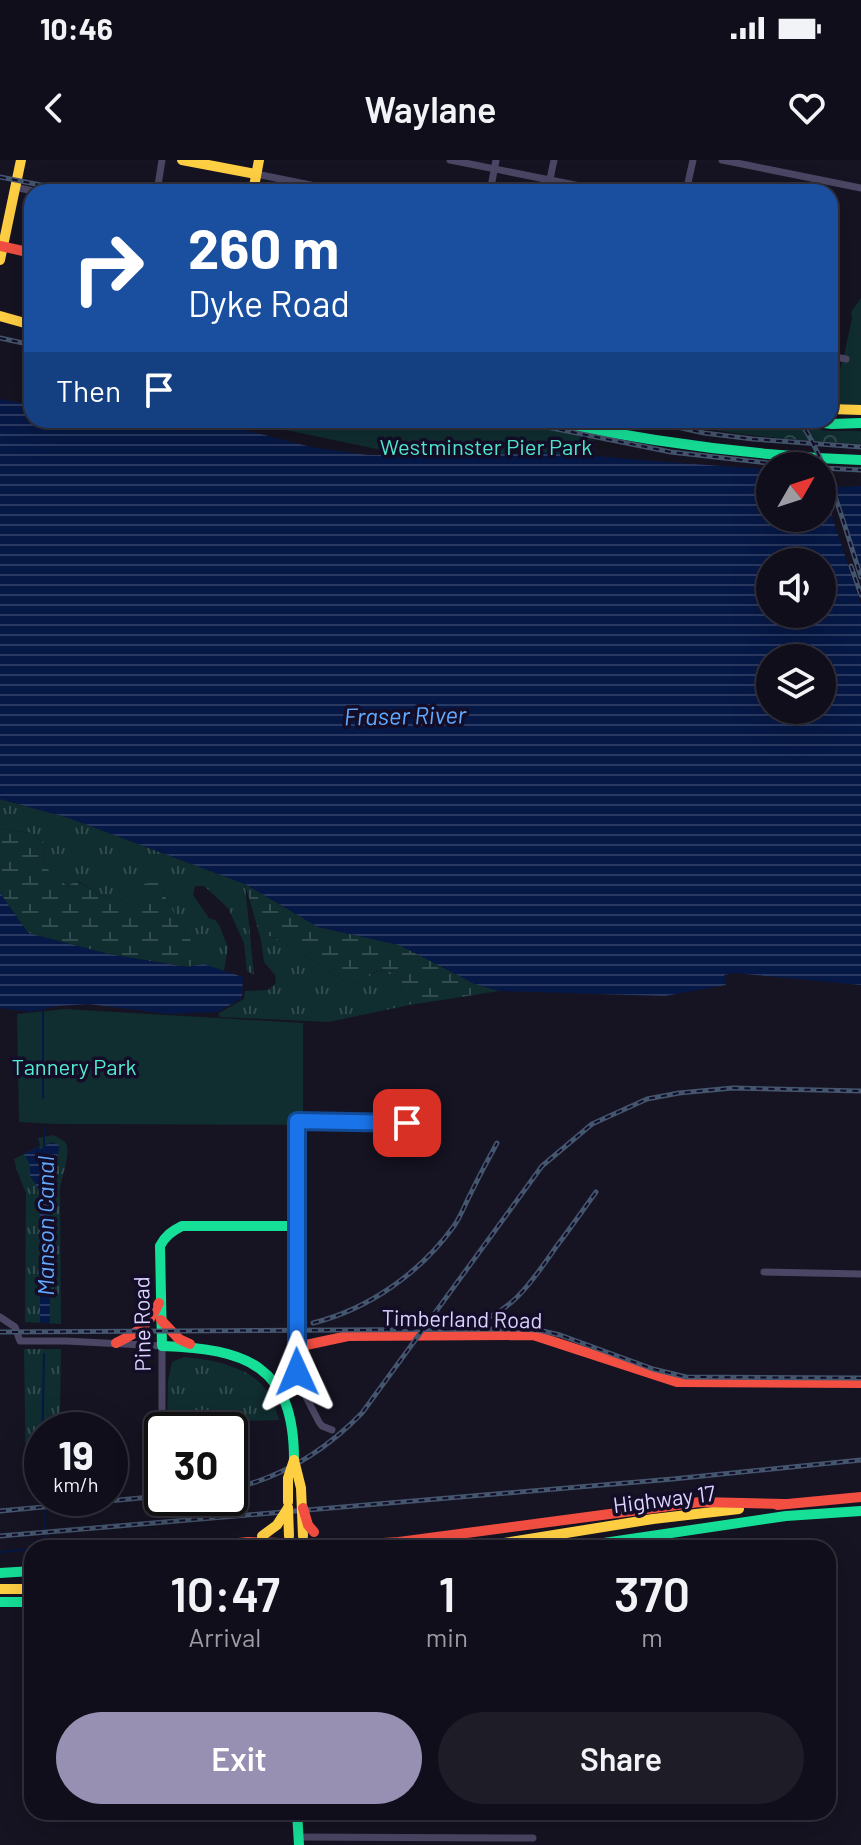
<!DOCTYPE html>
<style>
body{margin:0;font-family:Barlow,sans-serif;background:#1e1c27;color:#f1f3f6;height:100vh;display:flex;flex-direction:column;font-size:30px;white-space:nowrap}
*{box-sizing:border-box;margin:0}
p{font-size:26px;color:#9c9ca2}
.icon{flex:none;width:44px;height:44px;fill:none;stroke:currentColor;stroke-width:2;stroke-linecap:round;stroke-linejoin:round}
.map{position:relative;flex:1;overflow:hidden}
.panel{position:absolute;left:24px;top:1380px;width:812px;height:280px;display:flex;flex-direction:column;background:#100e1a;border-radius:24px;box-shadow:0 8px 32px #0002,0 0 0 2px #302e39}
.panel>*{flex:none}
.hud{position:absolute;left:24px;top:24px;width:814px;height:244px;border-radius:24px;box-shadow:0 8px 32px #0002,0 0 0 2px #302e39;background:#1a4fa0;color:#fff;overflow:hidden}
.needle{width:52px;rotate:51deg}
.buttons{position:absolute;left:756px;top:292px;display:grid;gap:16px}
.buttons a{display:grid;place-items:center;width:80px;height:80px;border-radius:50%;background:#100e1a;box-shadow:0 8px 32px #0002,0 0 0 2px #302e39;font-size:40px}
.speed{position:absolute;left:24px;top:1252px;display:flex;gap:16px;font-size:40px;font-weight:700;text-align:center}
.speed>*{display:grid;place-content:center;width:104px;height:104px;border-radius:50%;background:#100e1a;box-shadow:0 8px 32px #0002,0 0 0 2px #302e39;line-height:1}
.speed small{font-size:20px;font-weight:400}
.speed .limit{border:4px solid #111;border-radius:12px;background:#fff;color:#111}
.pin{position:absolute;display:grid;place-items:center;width:68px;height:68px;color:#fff;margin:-34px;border-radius:16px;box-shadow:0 4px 12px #0006}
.me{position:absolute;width:88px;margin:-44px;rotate:359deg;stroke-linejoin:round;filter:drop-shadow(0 0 6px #0008)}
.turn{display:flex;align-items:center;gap:28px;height:168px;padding:0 32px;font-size:36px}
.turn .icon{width:104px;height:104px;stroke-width:2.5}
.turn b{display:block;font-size:56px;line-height:68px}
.then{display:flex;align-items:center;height:76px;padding:0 32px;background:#0003;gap:16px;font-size:30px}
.eta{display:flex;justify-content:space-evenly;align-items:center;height:136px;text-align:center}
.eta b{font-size:48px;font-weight:600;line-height:56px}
.action{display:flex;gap:16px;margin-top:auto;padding:16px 32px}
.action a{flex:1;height:92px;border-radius:48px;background:#9790b2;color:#fff;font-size:32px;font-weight:600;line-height:92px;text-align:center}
.action a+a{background:#1e1c27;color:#f1f3f6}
.status{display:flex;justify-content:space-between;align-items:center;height:56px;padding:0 40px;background:#100e1a;direction:ltr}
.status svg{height:22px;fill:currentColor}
header{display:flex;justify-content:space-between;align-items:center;height:104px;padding:0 32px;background:#100e1a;font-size:36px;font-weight:600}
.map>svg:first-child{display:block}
</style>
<div class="status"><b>10:46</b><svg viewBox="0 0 49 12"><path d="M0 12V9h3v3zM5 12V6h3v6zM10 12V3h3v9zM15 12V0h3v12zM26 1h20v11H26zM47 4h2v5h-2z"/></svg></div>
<header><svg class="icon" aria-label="back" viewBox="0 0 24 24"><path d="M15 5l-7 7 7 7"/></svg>Waylane<svg class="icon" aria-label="heart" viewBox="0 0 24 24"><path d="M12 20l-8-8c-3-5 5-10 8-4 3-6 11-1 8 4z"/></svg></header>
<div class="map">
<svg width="861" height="1685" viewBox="0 0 861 1685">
<defs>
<pattern id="grass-tufts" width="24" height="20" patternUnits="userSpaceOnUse" patternTransform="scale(2)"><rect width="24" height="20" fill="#102d30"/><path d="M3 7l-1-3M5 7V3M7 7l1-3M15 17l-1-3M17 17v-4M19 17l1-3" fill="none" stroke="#324b4f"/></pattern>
<pattern id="forest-crowns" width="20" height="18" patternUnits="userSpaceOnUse" patternTransform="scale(2)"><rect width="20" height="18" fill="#102d30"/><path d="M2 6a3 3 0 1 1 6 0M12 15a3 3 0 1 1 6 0" fill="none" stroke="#324b4f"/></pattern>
<pattern id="wetland-marsh" width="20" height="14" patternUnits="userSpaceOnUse" patternTransform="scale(2)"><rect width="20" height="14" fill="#102d30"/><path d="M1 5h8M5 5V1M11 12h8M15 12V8" fill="none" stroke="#324b4f"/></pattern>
<pattern id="water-rules" width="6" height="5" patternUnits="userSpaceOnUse" patternTransform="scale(2)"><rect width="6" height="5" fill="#061845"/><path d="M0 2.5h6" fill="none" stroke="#2a3961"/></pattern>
</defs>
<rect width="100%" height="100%" fill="#161322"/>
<g fill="url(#grass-tufts)">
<polygon points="0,639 69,658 245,724 254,815 247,811 244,783 228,748 204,726 195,726 193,735 209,758 215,760 219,765 228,787 224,811 203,804 201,797 168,743 159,721 142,739 131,745 112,737 106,738 78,721 67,726 45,707 44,683 32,673 0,669"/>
<polygon points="270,776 299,791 350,825 366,819 378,810 393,812 410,845 328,862 219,857 219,853 244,839 245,831 268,830 276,823 275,815 264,802 261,780"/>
<path d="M53,975c4,2 8,4 12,7 7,7 -3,35 -5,46l1,136 -36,-2 1,-129 -9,-22 -3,-12 26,-13 -2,-8z"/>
<polygon points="24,1189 61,1189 60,1270 42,1270 42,1326 26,1325"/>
<path d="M184,1197c33,3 74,11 89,44 2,6 4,13 6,19l-112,3 1,-43 4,-18z"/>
</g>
<path fill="url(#forest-crowns)" d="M655,260h111l61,11h34v13c-69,-4 -138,-10 -206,-24z"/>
<g fill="url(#wetland-marsh)">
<polygon points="0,669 32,673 44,683 45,707 67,726 77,721 106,738 112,737 131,745 142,739 144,724 159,721 168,743 201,797 203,804 187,807 108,794 28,773 0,733"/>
<polygon points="245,724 318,767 400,785 475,824 499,831 410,845 393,812 377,810 366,819 350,825 299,791 270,776 261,780"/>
</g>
<g fill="#102d30">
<polygon points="861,138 861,246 832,247 842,201 847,202 848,196 844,195 852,158 851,152"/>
<polygon points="238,260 497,260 527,264 594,280 593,296 513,291 510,317"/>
<polygon points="65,849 303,863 303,965 54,964 19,962 17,854"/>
</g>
<g fill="url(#water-rules)" fill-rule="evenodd">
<path d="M0,239l32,6v15h79l77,11 3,-10 15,-1 105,27 57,8 150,-1 7,-3c81,5 163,14 245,18v49h52v-36l20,5 19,-1v499l-127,-12 -10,2 2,10 -61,11 -166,-5 -24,-7 -76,-39 -81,-18 -73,-43 -176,-66 -69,-19zM770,402h52v52h-52zM770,498h52v52h-52z"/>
<polygon points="0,733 28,773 108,794 187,807 203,804 243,817 242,838 218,852 191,853 168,854 88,844 57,846 31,852 0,848"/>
<path d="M51,982l8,3c1,11 -7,17 -10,27l1,151h-10v-132l-10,-15v-11l-6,-11 14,-7 3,2z"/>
</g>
<polygon fill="#161322" points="822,318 830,319 861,409 861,444 822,326"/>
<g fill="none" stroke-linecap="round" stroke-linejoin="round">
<g stroke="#061845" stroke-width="2">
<polyline points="43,850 43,938"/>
<polyline points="44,986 44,968"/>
<polyline points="42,1293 44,1194"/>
<polyline points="44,1388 45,1338"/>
<polyline points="0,1392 32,1389"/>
</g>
<g stroke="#4a4663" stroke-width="7">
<polyline points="450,0 610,32"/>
<polyline points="722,0 861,28"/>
<polyline points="256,14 345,32"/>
<polyline points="550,19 554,0"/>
<polyline points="15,27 37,32"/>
<polyline points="157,32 162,0"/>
<polyline points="490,32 496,0"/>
<polyline points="686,32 693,0"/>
<polyline points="830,196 846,199"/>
<polyline points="297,1066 297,961 407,963"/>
<polyline points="764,1112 861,1114"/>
<polyline points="0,1157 15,1167 20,1181 66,1181 162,1186 162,1271"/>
<polyline points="297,1185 297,1212 303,1231 319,1262 322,1266 332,1270"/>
<polyline points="298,1677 533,1678"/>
</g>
<g stroke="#16e098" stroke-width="10">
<path d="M546,260c104,22 208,36 315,40"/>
<polyline points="801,260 832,264 861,263"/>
<path d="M294,1300c0,-95 -48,-111 -132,-114l-2,-100c5,-10 12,-15 22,-20h115v119h9"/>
<polyline points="570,1388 786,1356 861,1351"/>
<polyline points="0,1413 32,1411"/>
<polyline points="0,1442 32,1442"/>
<polyline points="297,1652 299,1685"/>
</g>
<g stroke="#ffcf43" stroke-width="10">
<polyline points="182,0 256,14"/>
<polyline points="253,32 259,0"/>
<polyline points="0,100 21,0"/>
<polyline points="0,156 32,165"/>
<polyline points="830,249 861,250"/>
<polyline points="473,1388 653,1359 739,1349"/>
<polyline points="0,1429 32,1429"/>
</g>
<g stroke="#f24e42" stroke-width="10">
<polyline points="0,86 32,93"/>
<polyline points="161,1160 179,1179 190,1184"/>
<path d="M116,1183c23,-11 32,-17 43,-40"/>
<polyline points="306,1185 348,1176 533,1175 677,1222 861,1223"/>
<polyline points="777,1345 861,1337"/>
<polyline points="190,1388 248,1382 352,1385 399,1382 700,1342 784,1344"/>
</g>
<g stroke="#44566d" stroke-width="5">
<g id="rail">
<polyline points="0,17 76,32"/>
<polyline points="0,178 32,185"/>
<polyline points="512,260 671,292 796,306"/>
<polyline points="646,260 704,273 753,279 861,287"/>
<path d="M799,260c29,41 46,109 62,157"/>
<polyline points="822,308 861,310"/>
<polyline points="851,406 861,435"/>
<path d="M313,1163c56,-14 107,-50 141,-97 7,-10 11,-22 17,-33 8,-17 17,-33 26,-50"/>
<path d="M469,1164c42,-9 64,-44 87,-77 14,-18 27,-37 40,-55"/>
<polyline points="0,1172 521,1169 538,1170 560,1175 653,1209 686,1217 861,1218"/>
<path d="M230,1329c51,-11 96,-39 132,-76l180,-247 50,-42 55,-25 32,-6 54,-5 128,3"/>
<polyline points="0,1351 162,1336"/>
<polyline points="0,1376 673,1319 861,1300"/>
</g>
</g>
<use href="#rail" stroke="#130d28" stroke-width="2" stroke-dasharray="6" stroke-linecap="butt"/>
<g stroke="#ffcf43" stroke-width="10">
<polyline points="294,1300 301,1328 303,1376"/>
<polyline points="288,1342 288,1318 294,1300"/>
<polyline points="288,1348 289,1376"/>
<polyline points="262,1376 277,1365 288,1348"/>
</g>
<polyline stroke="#f24e42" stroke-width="10" points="303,1348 308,1365 314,1372"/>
</g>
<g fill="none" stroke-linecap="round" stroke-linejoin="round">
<g stroke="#114b97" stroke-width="20">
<polyline id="route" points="297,1212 297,961 407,963"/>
</g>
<use href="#route" stroke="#1a73e8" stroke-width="14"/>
</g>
<g text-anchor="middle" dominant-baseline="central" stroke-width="7" stroke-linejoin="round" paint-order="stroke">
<g font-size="22" fill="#52edd2" stroke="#130d28">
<text x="486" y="286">Westminster Pier Park</text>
<text x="74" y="906">Tannery Park</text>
</g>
<g font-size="22" fill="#dcd3ff" stroke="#130d28">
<text transform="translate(462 1158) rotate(1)">Timberland Road</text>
<text transform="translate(141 1164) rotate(-91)">Pine Road</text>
<text transform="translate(664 1338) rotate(-7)">Highway 17</text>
</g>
<g font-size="24" font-style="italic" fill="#61aaff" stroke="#130d28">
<text transform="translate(405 555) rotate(-1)">Fraser River</text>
<text transform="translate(44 1066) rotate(-90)">Manson Canal</text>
</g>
</g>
</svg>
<div class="buttons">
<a><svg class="needle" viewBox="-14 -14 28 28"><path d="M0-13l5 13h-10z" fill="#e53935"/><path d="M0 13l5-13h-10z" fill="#9c9ca2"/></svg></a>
<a><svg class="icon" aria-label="sound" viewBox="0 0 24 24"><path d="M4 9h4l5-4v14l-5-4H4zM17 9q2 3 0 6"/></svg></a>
<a><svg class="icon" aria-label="layers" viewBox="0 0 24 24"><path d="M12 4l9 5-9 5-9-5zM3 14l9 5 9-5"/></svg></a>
</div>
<div class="speed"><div>19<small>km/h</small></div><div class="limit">30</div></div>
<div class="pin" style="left:407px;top:963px;background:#d93025"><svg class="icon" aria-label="arrive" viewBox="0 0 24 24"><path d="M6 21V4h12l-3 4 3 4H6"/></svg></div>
<svg class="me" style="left:297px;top:1212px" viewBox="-20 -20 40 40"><path d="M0-17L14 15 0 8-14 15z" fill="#1a73e8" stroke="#fff" stroke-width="4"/></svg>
<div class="hud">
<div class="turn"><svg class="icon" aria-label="right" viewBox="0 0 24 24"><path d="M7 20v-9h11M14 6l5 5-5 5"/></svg><div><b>260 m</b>Dyke Road</div></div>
<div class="then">Then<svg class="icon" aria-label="arrive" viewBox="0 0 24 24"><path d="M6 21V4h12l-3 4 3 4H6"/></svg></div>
</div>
<section class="panel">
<div class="eta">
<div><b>10:47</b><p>Arrival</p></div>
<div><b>1</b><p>min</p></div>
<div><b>370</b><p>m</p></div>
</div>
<div class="action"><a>Exit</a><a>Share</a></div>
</section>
</div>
